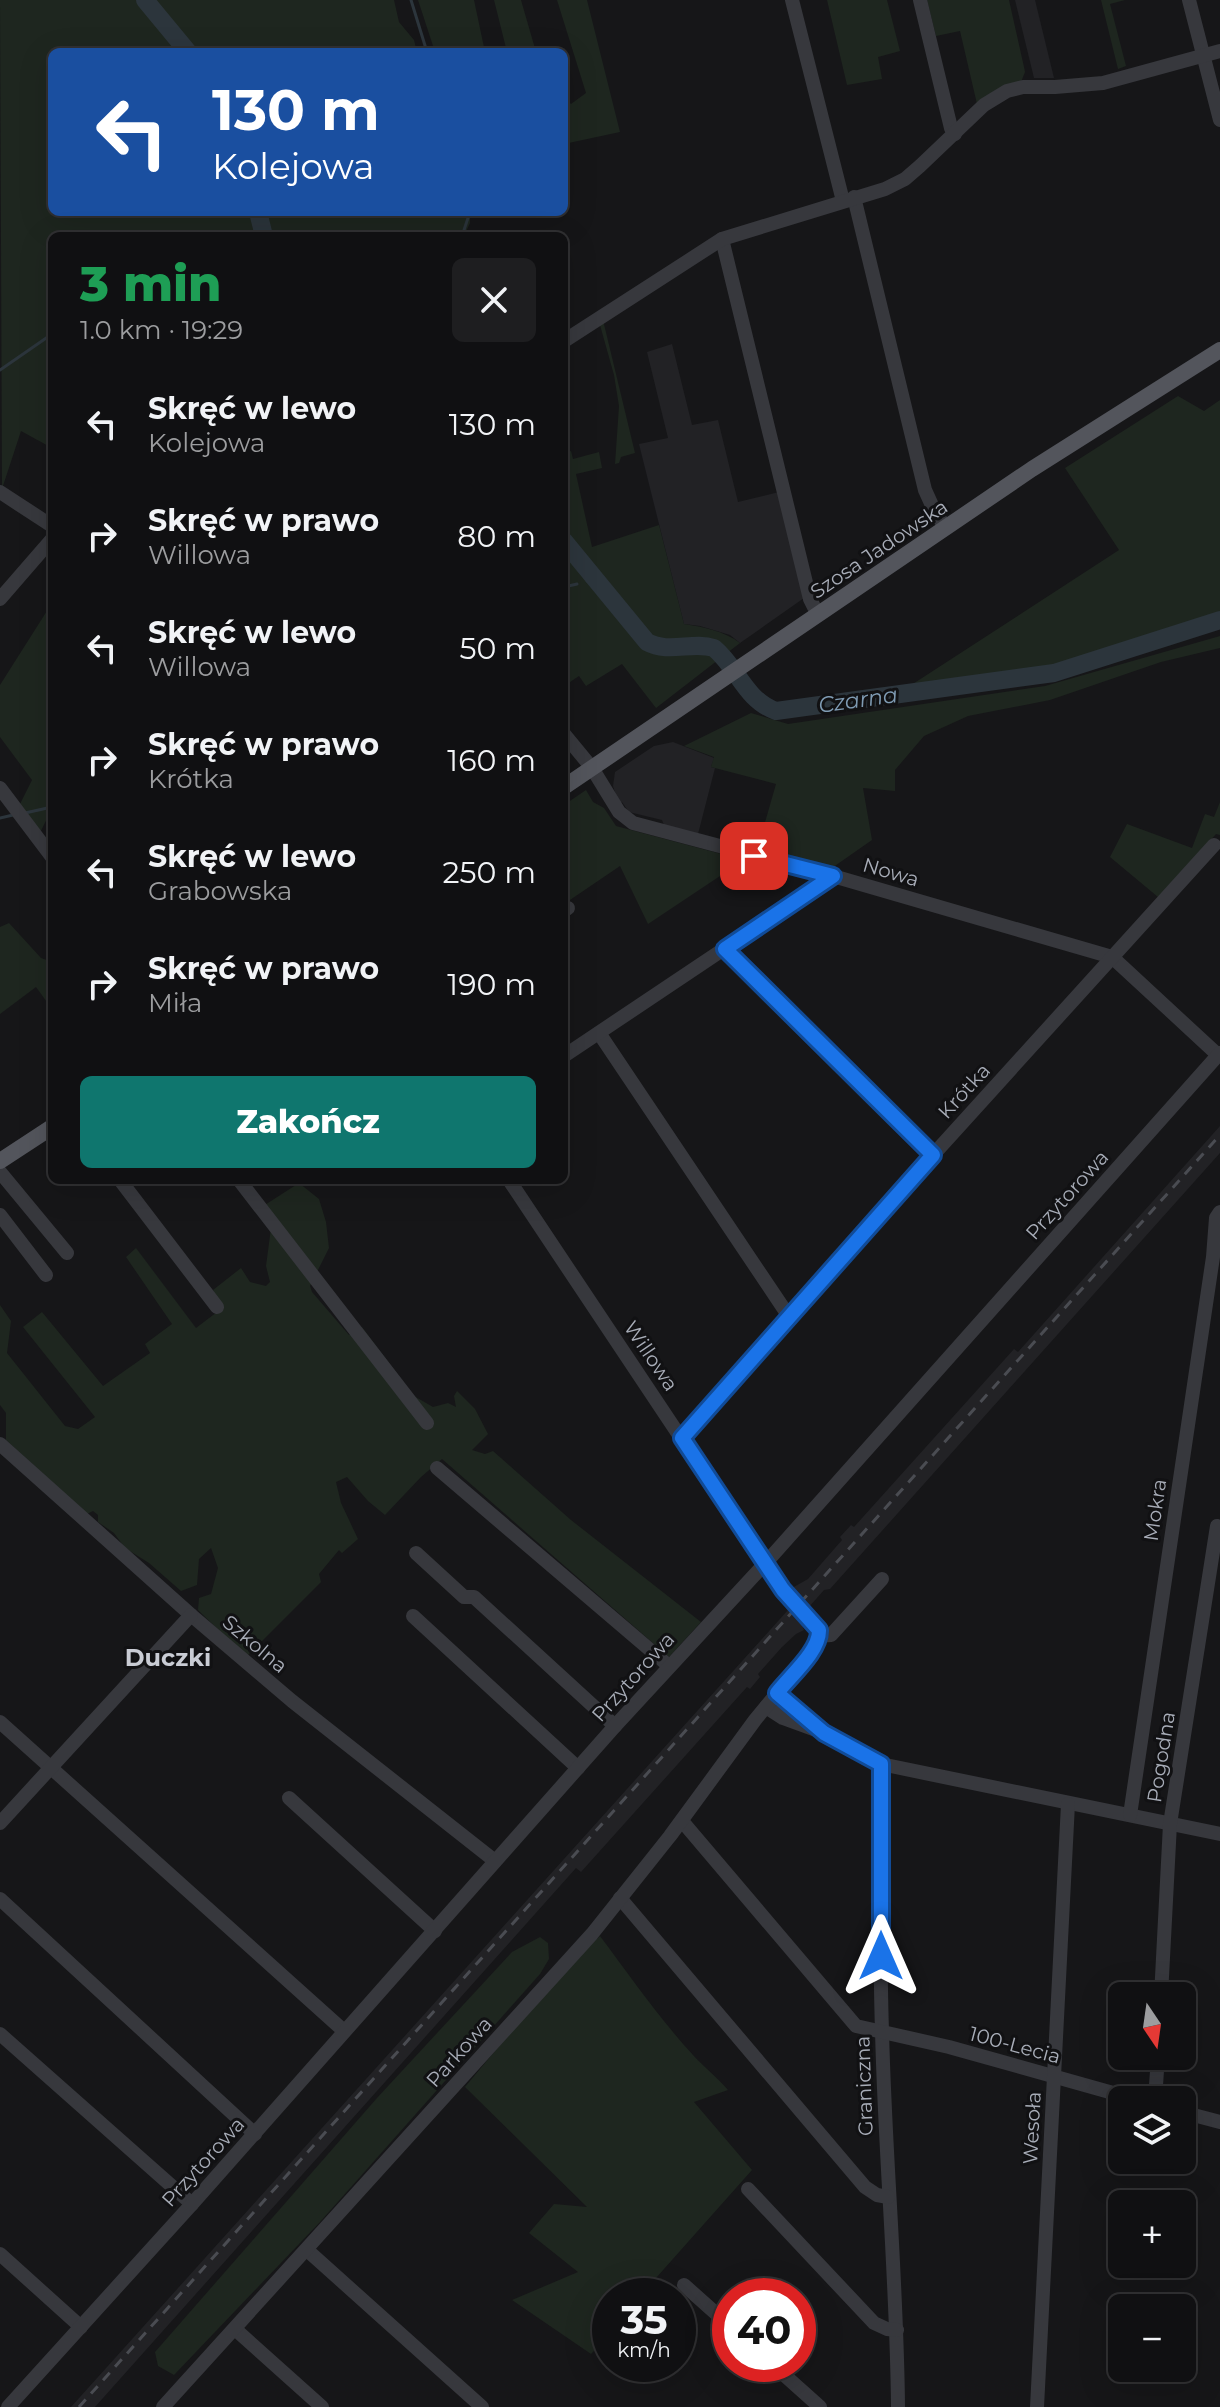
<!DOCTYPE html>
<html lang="pl">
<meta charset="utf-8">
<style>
body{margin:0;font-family:Montserrat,sans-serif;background:#1e1e20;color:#f1f3f6;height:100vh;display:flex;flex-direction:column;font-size:30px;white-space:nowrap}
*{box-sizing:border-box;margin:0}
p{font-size:26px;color:#9c9d9f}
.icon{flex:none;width:44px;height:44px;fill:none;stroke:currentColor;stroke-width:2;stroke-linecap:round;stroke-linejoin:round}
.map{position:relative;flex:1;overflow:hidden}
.sheet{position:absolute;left:48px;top:232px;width:520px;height:952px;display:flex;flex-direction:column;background:#101012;border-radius:12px;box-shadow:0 8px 32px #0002,0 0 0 2px #303032}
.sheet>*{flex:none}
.guide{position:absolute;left:48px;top:48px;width:520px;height:168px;border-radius:12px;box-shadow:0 8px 32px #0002,0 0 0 2px #303032;background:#1a4fa0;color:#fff;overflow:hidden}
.needle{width:52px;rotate:167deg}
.controls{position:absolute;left:1108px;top:1982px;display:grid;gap:16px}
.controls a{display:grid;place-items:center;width:88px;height:88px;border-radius:12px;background:#101012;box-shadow:0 8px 32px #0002,0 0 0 2px #303032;font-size:40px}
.speed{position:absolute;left:592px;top:2278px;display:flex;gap:16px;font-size:40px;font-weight:700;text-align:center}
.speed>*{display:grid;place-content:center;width:104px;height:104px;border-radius:50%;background:#101012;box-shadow:0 8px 32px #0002,0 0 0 2px #303032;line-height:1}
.speed small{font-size:20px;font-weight:400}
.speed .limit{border:12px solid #d22;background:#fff;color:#111}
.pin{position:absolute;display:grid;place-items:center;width:68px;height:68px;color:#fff;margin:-34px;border-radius:16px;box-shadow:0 4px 12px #0006}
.me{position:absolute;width:88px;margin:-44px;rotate:0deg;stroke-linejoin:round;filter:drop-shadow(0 0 6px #0008)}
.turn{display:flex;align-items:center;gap:28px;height:168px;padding:0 32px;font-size:36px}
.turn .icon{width:104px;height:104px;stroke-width:2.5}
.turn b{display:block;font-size:56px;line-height:68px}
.round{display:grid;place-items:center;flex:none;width:84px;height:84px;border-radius:12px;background:#1e1e20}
.overview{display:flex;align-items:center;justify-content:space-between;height:136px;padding:0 32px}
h1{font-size:48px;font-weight:800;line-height:60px;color:#1e9e55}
.cta{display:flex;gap:16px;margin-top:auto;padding:16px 32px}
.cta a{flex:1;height:92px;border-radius:12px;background:#0f766e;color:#fff;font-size:32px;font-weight:800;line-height:92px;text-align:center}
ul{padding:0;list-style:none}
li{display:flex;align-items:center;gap:24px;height:112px;padding:0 32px}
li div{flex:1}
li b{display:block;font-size:30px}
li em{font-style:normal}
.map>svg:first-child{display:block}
</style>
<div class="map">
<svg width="1220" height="2407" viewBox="0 0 1220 2407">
<rect width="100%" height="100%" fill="#161618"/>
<g fill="#222225">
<polygon points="1015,0 1035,0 1054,78 1034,78"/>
<polygon points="672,344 692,425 718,420 738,502 779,492 804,598 740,643 730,635 700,626 684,624 639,444 668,438 647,352"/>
<polygon points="673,742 714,758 711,767 715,768 698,834 664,825 662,820 629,812 622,802 619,804 613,786 615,772 654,746"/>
<polygon points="1220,1126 1220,1153 830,1589 824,1590 809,1607 792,1588 808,1579 842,1540 840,1537 851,1525 854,1527 1014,1349 1018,1352"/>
<polygon points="788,1610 802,1625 804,1630 796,1634 782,1647 758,1674 760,1677 750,1689 747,1687 581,1872 576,1868 95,2407 71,2407"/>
</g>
<g fill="#1e261f">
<polygon points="0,0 394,0 399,22 414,40 417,52 52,52 52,212 470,212 470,223 464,236 448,236 445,231 442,236 52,236 52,448 21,431 2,489"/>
<polygon points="418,0 474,0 485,52 435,52"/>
<polygon points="494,0 521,0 536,52 507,52"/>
<polygon points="557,0 587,0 620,132 564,144 564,97 571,104 586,93"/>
<polygon points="827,0 887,0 900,51 878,57 882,79 847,85"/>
<polygon points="927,0 1009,0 1024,67 1025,72 1021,82 977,104 960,31 936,36"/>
<polygon points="1101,0 1125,0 1110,4 1126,66 1118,69"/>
<polygon points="603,320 635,453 621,457 619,463 615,464 619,406 614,375 600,325"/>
<polygon points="1178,396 1204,411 1220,400 1220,615 1053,669 902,691 1119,550 1065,468"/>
<path d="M571,451l2,8 26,-7 3,16 -26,6 16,73 67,-22 25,99c20,3 40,7 56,19l-84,65 -34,-44 -36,22 -7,-10 -15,10v-59l5,-8 -2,-15 -3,-2v-149z"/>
<polygon points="52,603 52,808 39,835 18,808 32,780 0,737 0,685"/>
<polygon points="1220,636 1220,648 1161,662 1050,700 968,716 924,736 895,770 895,791 863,788 872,840 829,870 757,850 776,784 711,767 714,757 684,746 751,713 788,724 1045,686"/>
<polygon points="586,790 593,802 604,808 616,826 744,860 648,924 620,866 564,904 564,805"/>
<polygon points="1220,802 1220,835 1216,834 1158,897 1110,857 1127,824 1192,848 1205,814 1214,817"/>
<polygon points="9,923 41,958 52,962 52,1009 36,987 0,1014 0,927"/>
<polygon points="299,1183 319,1199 326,1222 329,1248 310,1286 312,1292 349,1335 362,1327 414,1396 433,1407 448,1403 456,1407 454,1396 457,1391 475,1409 488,1434 472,1450 485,1454 493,1451 571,1520 701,1622 669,1657 442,1459 421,1477 385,1515 368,1501 347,1477 336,1482 341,1503 358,1539 342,1553 339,1550 319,1574 321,1582 246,1657 198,1610 199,1598 211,1594 218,1568 211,1548 199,1559 197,1585 181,1591 149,1563 125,1548 114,1533 98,1522 98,1515 93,1511 87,1514 6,1440 6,1413 0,1405 0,1305 11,1321 7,1353 65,1426 78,1429 95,1417 23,1327 42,1312 103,1386 150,1353 145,1344 172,1324 126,1257 136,1248 196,1328 221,1309 213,1290 241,1268 250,1282 266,1286 270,1282 266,1266 271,1228 257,1210"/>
<path d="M600,1936c30,40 59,82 93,119 11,12 24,22 35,35l-34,12 58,68 -112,126h-30v38l-19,20 -79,-54 66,-28 -49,-39 25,-29 33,3 -122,-120 90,-108z"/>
<polygon points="540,1937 548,1943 549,1959 540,1974 320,2222 174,2375 158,2366 155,2352 377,2098 512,1952"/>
</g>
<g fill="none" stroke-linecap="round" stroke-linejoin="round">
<g stroke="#2c353c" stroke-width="3">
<polyline points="411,0 427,52"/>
<polyline points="239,236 263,233"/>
<polyline points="462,236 470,212"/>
<polyline points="0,370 52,334"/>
<polyline points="587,581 594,579"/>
<polyline points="564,587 577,584"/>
<polyline points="25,813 52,807"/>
<polyline points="0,818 13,815"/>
</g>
<g stroke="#2c353c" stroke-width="18">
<polyline points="145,0 188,52"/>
<polyline points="258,212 264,236"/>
<path d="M564,541l83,101c22,12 45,-1 67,6 24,20 31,52 62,63l278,-38 166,-53"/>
</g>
<g stroke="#37383d" stroke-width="14">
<polyline points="792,0 843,201"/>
<polyline points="920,0 951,128 955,134"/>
<polyline points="1189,0 1220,120"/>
<polyline points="854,197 925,490 935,512 946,528"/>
<polyline points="722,239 810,599 818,615"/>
<polyline points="564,341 722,239 885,189 905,179 920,166 984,105 1007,91 1023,87 1055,87 1103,83 1220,51"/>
<polyline points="0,492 52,526"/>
<polyline points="0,599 52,539"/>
<polyline points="564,734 592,768 619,812 633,823 833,876 1112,957 1218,1055"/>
<polyline points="0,788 52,857"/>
<polyline points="564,911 568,908"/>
<polyline points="725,949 933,1155"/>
<polyline points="599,1033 790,1318"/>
<polyline points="564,1056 833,876"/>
<polyline points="0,1172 67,1253"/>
<polyline points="120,1180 217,1307"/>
<polyline points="239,1180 427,1423"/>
<polyline points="0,1215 46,1275"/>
<polyline points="682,1438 933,1155 1214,845"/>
<polyline points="0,1444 191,1615 292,1701 495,1861"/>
<polyline points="437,1468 669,1666"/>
<polyline points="416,1553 464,1597 474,1597 615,1726"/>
<polyline points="413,1616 578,1768"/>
<polyline points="819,1636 831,1635 882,1579"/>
<polyline points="777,1693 813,1724"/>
<polyline points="766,1707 783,1718 824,1733 881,1764 1220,1834"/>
<polyline points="0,1722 344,2031"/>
<path d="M881,1764c0,89 -2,178 1,267 3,126 15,251 16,376"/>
<polyline points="289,1798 435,1931"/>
<polyline points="1130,1815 1213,1257 1216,1218 1220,1212"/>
<polyline points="682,1821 856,2026 949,2047 1138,2100"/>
<polyline points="0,1823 191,1615"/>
<polyline points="620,1898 865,2187 877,2195 888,2197"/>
<polyline points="0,1899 255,2134"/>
<polyline points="1161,1996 1170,1824 1217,1526"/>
<polyline points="0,2034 192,2204"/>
<polyline points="1155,2100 1158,2056"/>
<polyline points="1182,2112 1220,2122"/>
<polyline points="748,2189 874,2323 887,2329 897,2330"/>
<polyline points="307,2250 482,2407"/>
<polyline points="0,2254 81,2327"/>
<polyline points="684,2285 730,2326"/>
<polyline points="235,2329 322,2407"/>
<polyline points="772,2364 820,2407"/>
<polyline points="8,2407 192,2204 615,1726 771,1557 1220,1053"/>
<polyline points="163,2407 592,1934 670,1836 755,1720 818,1643 819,1636 816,1624 790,1599 765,1564 509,1180"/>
<polyline points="1037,2407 1068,1804"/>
</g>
<g stroke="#53555c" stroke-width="16">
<polyline points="564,787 1032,469 1220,350"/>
<polyline points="0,1161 52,1127"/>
</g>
<polyline stroke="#4a4c52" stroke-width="3" stroke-dasharray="10 8" stroke-linecap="butt" points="79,2407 1220,1135"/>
</g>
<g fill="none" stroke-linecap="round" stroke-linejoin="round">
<g stroke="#114b97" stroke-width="20">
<path id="route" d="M754,856l79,20 -108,73 208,206 -251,283 101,152 36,40c1,21 -29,46 -42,63l47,40 57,31v192"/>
</g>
<use href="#route" stroke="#1a73e8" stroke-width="14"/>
</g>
<g text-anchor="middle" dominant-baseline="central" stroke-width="6" stroke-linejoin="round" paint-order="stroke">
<g font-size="20" fill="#a8adb8" stroke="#111113">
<text transform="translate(879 549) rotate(-34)">Szosa Jadowska</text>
<text transform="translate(891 872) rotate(16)">Nowa</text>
<text transform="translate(964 1091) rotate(-48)">Krótka</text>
<text transform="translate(1067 1195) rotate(-48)">Przytorowa</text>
<text transform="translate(651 1356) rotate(56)">Willowa</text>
<text transform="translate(1155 1510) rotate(-82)">Mokra</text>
<text transform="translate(255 1644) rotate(40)">Szkolna</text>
<text transform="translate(633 1677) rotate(-48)">Przytorowa</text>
<text transform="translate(1161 1757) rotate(-81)">Pogodna</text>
<text transform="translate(1015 2045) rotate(15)">100-Lecia</text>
<text transform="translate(459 2052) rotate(-48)">Parkowa</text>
<text transform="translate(864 2086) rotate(-92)">Graniczna</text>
<text transform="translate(1032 2128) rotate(-87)">Wesoła</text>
<text transform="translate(203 2162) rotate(-48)">Przytorowa</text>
</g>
<g font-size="22" font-style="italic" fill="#7f9bb3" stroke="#111113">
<text transform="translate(858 700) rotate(-8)">Czarna</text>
</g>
<g font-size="24" font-weight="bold" fill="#c9ccd4" stroke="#111113">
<text x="168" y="1657">Duczki</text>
</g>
</g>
</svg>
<div class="controls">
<a><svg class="needle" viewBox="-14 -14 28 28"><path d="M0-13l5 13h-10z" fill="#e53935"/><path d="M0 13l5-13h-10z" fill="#9c9d9f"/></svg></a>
<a><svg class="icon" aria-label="layers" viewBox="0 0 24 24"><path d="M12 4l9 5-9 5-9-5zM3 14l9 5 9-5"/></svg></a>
<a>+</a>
<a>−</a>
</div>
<div class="speed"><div>35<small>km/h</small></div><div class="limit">40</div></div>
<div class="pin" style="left:754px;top:856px;background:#d93025"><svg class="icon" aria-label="arrive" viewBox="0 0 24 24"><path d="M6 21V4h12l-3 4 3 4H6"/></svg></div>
<svg class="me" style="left:881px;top:1956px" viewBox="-20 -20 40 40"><path d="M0-17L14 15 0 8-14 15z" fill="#1a73e8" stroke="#fff" stroke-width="4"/></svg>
<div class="guide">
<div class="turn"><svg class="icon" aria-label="left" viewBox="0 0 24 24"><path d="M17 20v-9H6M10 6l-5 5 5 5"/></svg><div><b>130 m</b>Kolejowa</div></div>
</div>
<section class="sheet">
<div class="overview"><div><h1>3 min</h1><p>1.0 km · 19:29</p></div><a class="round"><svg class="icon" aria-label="close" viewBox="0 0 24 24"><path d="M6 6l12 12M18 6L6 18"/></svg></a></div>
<ul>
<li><svg class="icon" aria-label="left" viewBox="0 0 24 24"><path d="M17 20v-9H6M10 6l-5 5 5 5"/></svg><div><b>Skręć w lewo</b><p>Kolejowa</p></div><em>130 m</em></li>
<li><svg class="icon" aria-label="right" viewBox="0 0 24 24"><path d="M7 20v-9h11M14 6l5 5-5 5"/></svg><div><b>Skręć w prawo</b><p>Willowa</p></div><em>80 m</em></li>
<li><svg class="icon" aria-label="left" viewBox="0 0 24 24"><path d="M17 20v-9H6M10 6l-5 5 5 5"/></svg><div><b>Skręć w lewo</b><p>Willowa</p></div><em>50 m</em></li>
<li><svg class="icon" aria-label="right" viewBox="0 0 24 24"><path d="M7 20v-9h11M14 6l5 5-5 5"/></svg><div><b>Skręć w prawo</b><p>Krótka</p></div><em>160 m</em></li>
<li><svg class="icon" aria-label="left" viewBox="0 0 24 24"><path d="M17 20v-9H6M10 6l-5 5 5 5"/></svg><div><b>Skręć w lewo</b><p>Grabowska</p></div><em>250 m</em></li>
<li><svg class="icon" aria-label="right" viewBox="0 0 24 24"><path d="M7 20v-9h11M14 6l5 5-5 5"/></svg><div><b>Skręć w prawo</b><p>Miła</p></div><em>190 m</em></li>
</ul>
<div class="cta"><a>Zakończ</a></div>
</section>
</div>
